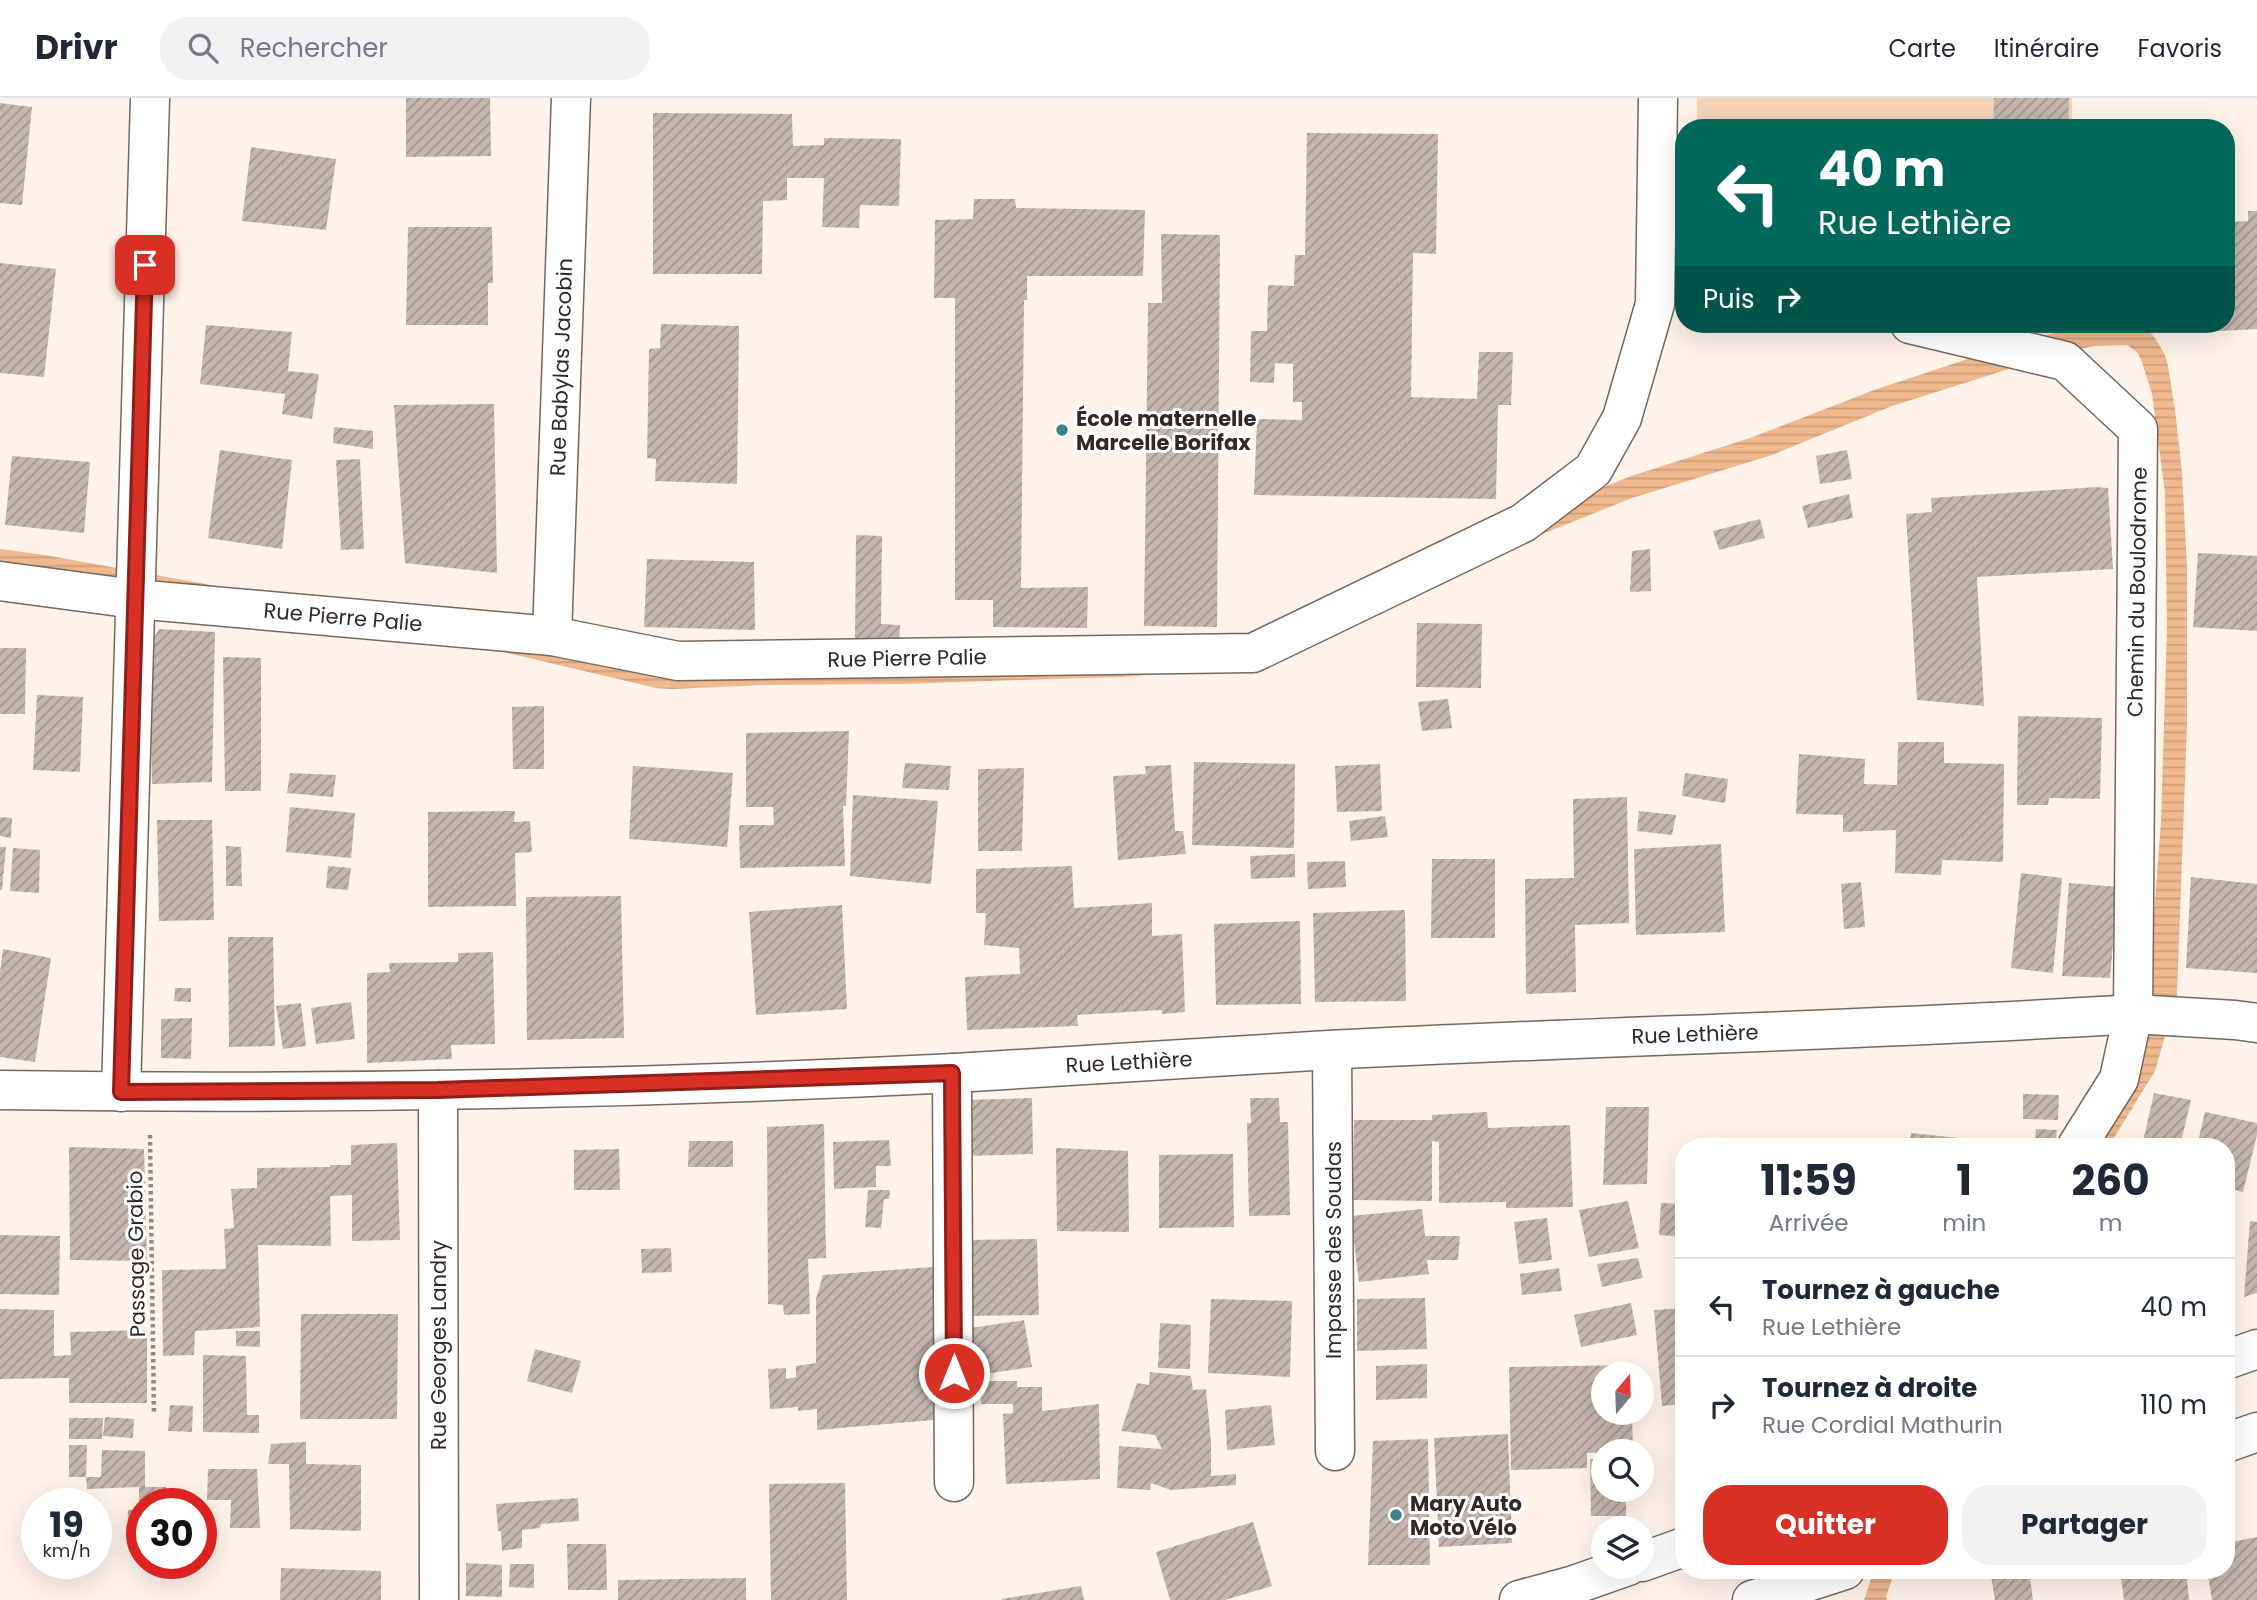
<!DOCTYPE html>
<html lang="fr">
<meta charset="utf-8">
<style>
body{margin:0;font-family:Poppins,sans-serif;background:#f2f2f3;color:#1f2937;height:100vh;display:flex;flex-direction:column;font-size:26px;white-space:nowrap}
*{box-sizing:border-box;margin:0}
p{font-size:23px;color:#747a83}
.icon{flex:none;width:38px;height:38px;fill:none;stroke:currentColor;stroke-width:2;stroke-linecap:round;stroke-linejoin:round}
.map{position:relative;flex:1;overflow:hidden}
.details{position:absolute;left:1675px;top:1040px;width:560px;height:441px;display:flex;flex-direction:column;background:#fff;border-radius:28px;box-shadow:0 7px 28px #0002}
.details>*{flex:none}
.top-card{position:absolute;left:1675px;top:21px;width:560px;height:214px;border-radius:28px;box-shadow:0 7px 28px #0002;background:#00695c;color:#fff;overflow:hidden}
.needle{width:46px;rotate:19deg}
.fabs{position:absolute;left:1591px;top:1264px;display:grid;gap:14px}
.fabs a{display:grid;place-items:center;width:63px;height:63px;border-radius:50%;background:#fff;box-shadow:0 7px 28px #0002;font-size:35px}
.speed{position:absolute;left:21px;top:1390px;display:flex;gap:14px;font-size:35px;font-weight:700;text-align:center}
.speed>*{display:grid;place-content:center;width:91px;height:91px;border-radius:50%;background:#fff;box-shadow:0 7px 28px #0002;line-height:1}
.speed small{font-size:18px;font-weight:400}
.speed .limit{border:10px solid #d22;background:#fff;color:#111}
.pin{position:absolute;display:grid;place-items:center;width:60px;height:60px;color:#fff;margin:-30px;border-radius:14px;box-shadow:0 4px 10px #0006}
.me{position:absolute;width:77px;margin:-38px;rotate:0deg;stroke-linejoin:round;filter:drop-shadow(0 0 5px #0008)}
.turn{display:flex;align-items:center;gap:24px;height:147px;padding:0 28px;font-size:32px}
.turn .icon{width:91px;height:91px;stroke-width:2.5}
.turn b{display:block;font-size:49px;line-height:60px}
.then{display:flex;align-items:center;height:66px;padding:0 28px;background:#0003;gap:14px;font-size:26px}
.eta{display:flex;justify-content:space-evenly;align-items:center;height:119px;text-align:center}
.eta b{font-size:42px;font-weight:700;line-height:49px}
.cta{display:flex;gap:14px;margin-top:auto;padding:14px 28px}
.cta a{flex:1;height:80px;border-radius:28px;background:#d93025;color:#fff;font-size:28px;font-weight:700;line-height:80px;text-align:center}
.cta a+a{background:#f2f2f3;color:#1f2937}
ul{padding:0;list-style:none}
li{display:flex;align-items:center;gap:21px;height:98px;padding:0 28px;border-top:2px solid #e0e1e3}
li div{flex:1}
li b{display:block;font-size:26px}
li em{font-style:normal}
header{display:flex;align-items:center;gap:42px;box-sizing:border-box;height:98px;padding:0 35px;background:#fff;border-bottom:2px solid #e0e1e3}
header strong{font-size:33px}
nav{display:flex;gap:38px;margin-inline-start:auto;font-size:24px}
.search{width:490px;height:63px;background:#f2f2f3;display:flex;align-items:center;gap:18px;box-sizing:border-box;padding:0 24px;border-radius:28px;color:#747a83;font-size:26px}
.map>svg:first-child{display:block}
</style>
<header>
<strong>Drivr</strong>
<div class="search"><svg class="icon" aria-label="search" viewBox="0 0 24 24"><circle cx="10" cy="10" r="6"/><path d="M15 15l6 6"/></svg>Rechercher</div>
<nav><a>Carte</a><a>Itinéraire</a><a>Favoris</a></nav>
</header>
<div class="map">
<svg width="2257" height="1502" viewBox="0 0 2257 1502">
<defs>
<pattern id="water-rules" width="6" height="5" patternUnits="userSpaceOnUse" patternTransform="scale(1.75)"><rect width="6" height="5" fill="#efb88e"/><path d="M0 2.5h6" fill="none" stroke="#cd9e7a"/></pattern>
<pattern id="building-hatch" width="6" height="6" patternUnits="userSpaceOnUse" patternTransform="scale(1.75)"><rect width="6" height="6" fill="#c5b7ad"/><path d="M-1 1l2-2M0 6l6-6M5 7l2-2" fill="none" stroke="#a0958d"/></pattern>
</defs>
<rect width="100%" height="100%" fill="#fef2e9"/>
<rect fill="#f6d3b9" x="1697" y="0" width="375" height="30"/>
<g fill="url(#water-rules)">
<polygon points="2089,226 2139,227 2148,232 2155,240 2165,257 2168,268 2175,312 2182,374 2187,470 2187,627 2177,897 2155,973 2109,1048 2085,1048 2148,894 2161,724 2167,530 2165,395 2152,296 2141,261 2137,254 2127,247 2095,248 2059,255 1892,308 1772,357 1632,400 1203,572 1122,579 1049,581 903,586 763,587 672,591 656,590 495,552 0,471 0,451 45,457 645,566 1225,546 1631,378 1750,340 1874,292 2019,244"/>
<polygon points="1874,1472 1895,1472 1886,1499 1887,1502 1864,1502"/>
</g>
<g fill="url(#building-hatch)">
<polygon points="406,0 490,0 491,58 406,59"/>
<polygon points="1994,0 2069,0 2068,30 1993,30"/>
<polygon points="0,5 32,9 22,107 0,105"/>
<polygon points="653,15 792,16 793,48 824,47 824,40 901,41 899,108 860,107 859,130 822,129 824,80 787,80 787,102 763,103 762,176 653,176"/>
<polygon points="1307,35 1438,36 1436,156 1413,155 1411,299 1477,301 1479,254 1513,254 1511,307 1498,307 1496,401 1254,397 1257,321 1302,322 1302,304 1293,304 1293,266 1275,265 1274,285 1250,284 1251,233 1267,233 1268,187 1294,188 1295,157 1305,157"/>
<polygon points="251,49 336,61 326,132 242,123"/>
<polygon points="974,101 1015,101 1016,110 1145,112 1143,178 1027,178 1027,202 1024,202 1021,490 1088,489 1087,530 993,529 993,502 955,502 955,200 934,200 935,122 973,121"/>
<polygon points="2248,113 2257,113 2257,231 2202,234 2201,226 2226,226 2226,124 2248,123"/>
<polygon points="408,129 492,129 493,185 488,185 488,227 406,227"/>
<polygon points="1161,136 1220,137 1217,529 1144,528 1148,205 1162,205"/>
<polygon points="0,165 56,171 44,279 0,275"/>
<polygon points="661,226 739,228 737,386 655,383 656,361 647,360 649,251 660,250"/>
<polygon points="206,227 292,234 288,273 319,276 312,321 282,316 285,296 200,286"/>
<polygon points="494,306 497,475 405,465 394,307"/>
<polygon points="334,329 373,333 373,351 333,345"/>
<polygon points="220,352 292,362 282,451 208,440"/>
<polygon points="1847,352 1852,381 1820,386 1816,358"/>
<polygon points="12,358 90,364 84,435 5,427"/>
<polygon points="360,361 364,451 341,452 336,362"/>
<polygon points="2097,389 2108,390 2113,471 1977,479 1984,608 1917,602 1906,416 1932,414 1931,400"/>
<polygon points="1849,396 1853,420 1808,430 1802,408"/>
<polygon points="1760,421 1765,440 1719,452 1713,433"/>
<polygon points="856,437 882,438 881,526 900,527 899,544 855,542"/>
<polygon points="1650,451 1651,493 1630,494 1632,453"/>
<polygon points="2198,455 2257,458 2257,533 2193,529"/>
<polygon points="647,461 754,464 755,532 644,529"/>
<polygon points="1417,525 1482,526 1481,590 1416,589"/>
<polygon points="159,531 215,534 212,684 152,686 151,636 137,627 148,550"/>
<polygon points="0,550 26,550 25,616 0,616"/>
<polygon points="223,559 261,560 261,693 225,693"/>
<polygon points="37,597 83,599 80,674 33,672"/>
<polygon points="1448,601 1452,630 1422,633 1418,604"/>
<polygon points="544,608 544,671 513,671 512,609"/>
<polygon points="2018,618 2102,620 2100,701 2049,700 2048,707 2017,707"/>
<polygon points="849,633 846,708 843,708 845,768 740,770 739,727 774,727 773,709 746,709 746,635"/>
<polygon points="1898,644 1944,644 1944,665 2004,666 2003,764 1942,762 1941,777 1895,775 1896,732 1843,734 1843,717 1796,716 1799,656 1865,661 1864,686 1897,687"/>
<polygon points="1194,664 1295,666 1294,750 1192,747"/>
<polygon points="905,665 951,668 949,692 902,690"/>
<polygon points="1380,666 1382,713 1337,714 1335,668"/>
<polygon points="1171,667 1175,733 1183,733 1186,756 1118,762 1113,678 1146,676 1145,668"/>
<polygon points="633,668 733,675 727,749 629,741"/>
<polygon points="1024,670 1022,753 978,753 978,671"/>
<polygon points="290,675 336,677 333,699 287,695"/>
<polygon points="1685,675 1728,681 1725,705 1682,698"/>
<polygon points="853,697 938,703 931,786 850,778"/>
<polygon points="1627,699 1629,825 1575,827 1576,894 1526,896 1525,781 1574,780 1573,701"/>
<polygon points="290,709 355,715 351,760 286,754"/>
<polygon points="515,713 514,724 530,723 532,754 515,755 516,808 428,809 428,714"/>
<polygon points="1639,713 1676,717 1672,737 1637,733"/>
<polygon points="1385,718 1388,739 1351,743 1349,723"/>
<polygon points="0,719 12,720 11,740 0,738"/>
<polygon points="157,722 212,722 214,822 159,823"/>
<polygon points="1721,746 1725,834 1636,837 1634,751"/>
<polygon points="226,748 241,749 242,788 226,788"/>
<polygon points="0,749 6,749 2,792 0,792"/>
<polygon points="13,750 40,752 39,795 10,793"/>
<polygon points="1295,756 1295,779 1251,781 1250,758"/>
<polygon points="1432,761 1495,761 1495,840 1431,840"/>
<polygon points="1345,763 1346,789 1308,791 1307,764"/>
<polygon points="328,768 351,770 348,792 326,790"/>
<polygon points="1072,768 1074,810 1152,805 1152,838 1182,836 1185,914 1162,916 1162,912 1077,917 1078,928 967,932 965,879 1020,876 1019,850 984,847 986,815 976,815 976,771"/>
<polygon points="2021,775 2062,780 2053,875 2011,870"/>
<polygon points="2191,779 2257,786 2257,875 2186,870"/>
<polygon points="1861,784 1865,829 1844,831 1841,786"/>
<polygon points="2069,785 2118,789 2110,880 2062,878"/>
<polygon points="621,798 624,940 527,942 526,799"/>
<polygon points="842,807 847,911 756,917 749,814"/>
<polygon points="1405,812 1406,903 1315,904 1313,815"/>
<polygon points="1300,823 1301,906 1216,907 1214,826"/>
<polygon points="228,839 273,839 275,948 229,949"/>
<polygon points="3,851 51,860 35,964 0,959 0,875"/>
<polygon points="493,854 495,946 451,947 452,961 367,965 367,875 390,874 389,865 458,864 458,855"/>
<polygon points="175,890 191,890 191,904 174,903"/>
<polygon points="351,904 355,941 316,946 311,910"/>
<polygon points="301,905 306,948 283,951 276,908"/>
<polygon points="192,920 191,961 161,960 161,921"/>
<polygon points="2154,995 2191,1002 2180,1048 2142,1048"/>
<polygon points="2023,996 2059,997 2058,1022 2023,1021"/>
<polygon points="1032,1000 1033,1056 965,1058 963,1002"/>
<polygon points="1250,1000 1279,1000 1280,1024 1288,1024 1290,1117 1249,1118 1247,1025 1251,1025"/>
<polygon points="1606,1009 1649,1009 1647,1086 1603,1087"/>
<polygon points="1487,1014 1488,1030 1570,1027 1573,1109 1506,1110 1506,1104 1439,1105 1439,1044 1432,1043 1432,1103 1353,1102 1354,1022 1432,1022 1432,1017"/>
<polygon points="2205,1014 2257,1025 2257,1037 2243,1094 2226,1090 2226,1048 2197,1048"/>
<polygon points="824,1026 826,1160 808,1161 810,1216 784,1217 783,1207 768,1206 767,1029"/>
<polygon points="2036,1031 2057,1032 2055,1045 2035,1044"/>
<polygon points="1911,1035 1977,1042 1976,1048 1909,1048"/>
<polygon points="889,1042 891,1068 876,1068 876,1089 834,1091 833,1044"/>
<polygon points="689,1043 733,1043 733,1069 688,1069"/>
<polygon points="397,1045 400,1142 352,1143 352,1097 330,1098 331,1148 258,1147 260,1229 195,1233 194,1257 163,1258 162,1172 226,1171 224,1131 234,1130 231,1091 257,1090 257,1070 330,1069 330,1067 351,1067 351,1047"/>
<polygon points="69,1049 144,1051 147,1163 70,1162"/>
<polygon points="1056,1050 1128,1053 1129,1134 1057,1133"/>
<polygon points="619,1051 620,1092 574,1092 574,1052"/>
<polygon points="1233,1056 1234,1129 1159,1130 1159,1057"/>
<polygon points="868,1092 890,1092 889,1101 884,1101 881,1130 865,1129"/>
<polygon points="1628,1103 1639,1150 1589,1159 1579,1112"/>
<polygon points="1661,1105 1684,1106 1684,1139 1659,1137"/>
<polygon points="1422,1111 1425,1138 1460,1138 1458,1162 1427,1162 1429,1176 1359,1184 1351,1118"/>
<polygon points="1547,1120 1552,1162 1519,1166 1514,1124"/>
<polygon points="2250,1123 2257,1124 2257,1195 2244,1199"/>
<polygon points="0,1137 60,1138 59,1197 0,1196"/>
<polygon points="1037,1141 1039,1217 967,1218 965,1142"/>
<polygon points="671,1150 672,1174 642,1175 641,1151"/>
<polygon points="1638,1160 1643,1180 1602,1189 1597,1166"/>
<polygon points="946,1168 945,1321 817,1332 817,1311 798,1313 798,1309 770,1311 768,1271 786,1270 786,1281 796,1279 796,1268 816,1265 816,1201 823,1177"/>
<polygon points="1559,1170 1562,1193 1522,1197 1520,1176"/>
<polygon points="1425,1200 1427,1251 1357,1253 1357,1201"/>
<polygon points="1211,1201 1292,1203 1290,1279 1208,1275"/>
<polygon points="1631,1205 1637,1237 1581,1249 1574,1217"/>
<polygon points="1684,1210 1684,1306 1662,1308 1654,1212"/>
<polygon points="0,1211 54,1212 54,1258 71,1257 70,1234 147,1232 147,1305 69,1305 69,1280 0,1281"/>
<polygon points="301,1216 398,1216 397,1321 300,1321"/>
<polygon points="1024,1222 1032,1269 971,1278 964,1231"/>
<polygon points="1160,1225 1191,1227 1190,1271 1158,1270"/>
<polygon points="236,1233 260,1233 260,1249 236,1248"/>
<polygon points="535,1251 581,1263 572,1295 527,1283"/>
<polygon points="203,1257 246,1258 247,1317 259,1317 259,1335 203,1334"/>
<polygon points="1427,1266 1427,1300 1376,1302 1376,1268"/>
<polygon points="1631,1267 1631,1276 1603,1276 1603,1314 1632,1314 1633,1353 1587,1355 1587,1370 1511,1372 1509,1269"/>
<polygon points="1150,1274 1191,1278 1193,1292 1206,1291 1211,1344 1211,1378 1236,1376 1236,1387 1171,1392 1151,1385 1150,1392 1117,1390 1119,1348 1162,1351 1155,1337 1121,1333 1137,1285 1149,1287"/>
<polygon points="981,1283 1017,1283 1017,1289 1042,1289 1042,1313 1099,1306 1100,1381 1006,1386 1003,1316 1013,1315 1013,1306 981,1306"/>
<polygon points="170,1307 193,1308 192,1334 168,1333"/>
<polygon points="1271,1307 1275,1347 1227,1352 1225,1312"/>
<polygon points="105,1319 134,1321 133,1340 103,1338"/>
<polygon points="69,1320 103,1320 102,1341 69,1341"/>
<polygon points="1508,1336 1512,1445 1439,1449 1434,1340"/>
<polygon points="1428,1341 1430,1467 1368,1467 1373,1343"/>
<polygon points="306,1344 306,1366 361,1367 361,1433 290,1431 289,1366 268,1366 271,1346"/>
<polygon points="69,1347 87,1347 86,1379 101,1379 102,1352 145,1353 145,1389 166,1389 166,1405 142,1405 142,1447 127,1446 128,1412 139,1411 139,1389 87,1391 86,1379 69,1379"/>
<polygon points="1590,1361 1603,1361 1603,1391 1626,1391 1626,1418 1591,1418"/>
<polygon points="208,1371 257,1371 260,1430 230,1430 231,1402 207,1402"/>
<polygon points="845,1385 847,1502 771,1502 769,1386"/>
<polygon points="578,1400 579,1423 541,1426 540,1430 522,1432 522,1450 502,1453 501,1433 498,1433 496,1406"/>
<polygon points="1253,1424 1272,1488 1225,1502 1170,1502 1156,1454"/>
<polygon points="2257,1439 2257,1502 2212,1502 2207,1472 2226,1472 2226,1445"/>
<polygon points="567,1446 606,1446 607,1492 568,1492"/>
<polygon points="466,1465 502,1467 502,1499 466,1498"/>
<polygon points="510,1466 534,1466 534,1490 509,1489"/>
<polygon points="281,1470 381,1473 381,1502 280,1502"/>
<polygon points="1990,1472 2029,1472 2033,1502 1995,1502"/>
<polygon points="2186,1472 2189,1502 2124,1502 2120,1473"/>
<polygon points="746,1480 746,1502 618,1502 618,1482"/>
<polygon points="1081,1488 1084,1502 1002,1502 1002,1501"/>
</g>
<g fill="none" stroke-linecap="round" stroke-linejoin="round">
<g stroke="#75685f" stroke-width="41">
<g id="street">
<polyline points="1910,226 2065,263 2138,331 2133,916 2119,981 2077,1048"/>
<polyline points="0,483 135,501 552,538 678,563 1253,555 1523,425 1593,372 1622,320 1655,206 1658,0"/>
<polyline points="552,538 571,0"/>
<polyline points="1332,952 1335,1353"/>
<polyline points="952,975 954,1384"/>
<polyline points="438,992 439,1502"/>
<polyline points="121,994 150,0"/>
</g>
</g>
<g stroke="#75685f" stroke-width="41">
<path id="secondary" d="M0,992c318,5 637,-1 955,-17 125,-7 249,-16 374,-23 268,-14 537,-19 804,-36l102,6 22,3"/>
</g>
<g stroke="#75685f" stroke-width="41">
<g id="primary">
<polyline points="2226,1262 2257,1251"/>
<polyline points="2226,1345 2257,1334"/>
<polyline points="1642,1464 1684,1449"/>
<polyline points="1519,1502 1574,1487 1628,1468"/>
<polyline points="1752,1502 1845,1472"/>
</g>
</g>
<polyline stroke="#928982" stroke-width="4.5" stroke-dasharray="3.5 3.5" stroke-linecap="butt" points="150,1037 154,1317"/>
<use href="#street" stroke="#fff" stroke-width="38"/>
<use href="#secondary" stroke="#fff" stroke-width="38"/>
<use href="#primary" stroke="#fff" stroke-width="38"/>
</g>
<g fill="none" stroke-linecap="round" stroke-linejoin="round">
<g stroke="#8d1f18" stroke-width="18">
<polyline id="route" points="145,167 121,994 438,992 952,975 954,1275"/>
</g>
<use href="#route" stroke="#d93025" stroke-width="12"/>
</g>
<g fill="#3c838d" stroke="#fff" stroke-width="2.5">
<circle cx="1062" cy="332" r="7"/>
<circle cx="1396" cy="1417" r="7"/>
</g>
<g text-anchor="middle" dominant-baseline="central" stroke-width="6" stroke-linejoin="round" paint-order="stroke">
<g font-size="21" fill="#302a26" stroke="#fff">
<text transform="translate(561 269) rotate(-88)">Rue Babylas Jacobin</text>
<text transform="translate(2137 494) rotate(-89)">Chemin du Boulodrome</text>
<text transform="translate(343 519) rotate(5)">Rue Pierre Palie</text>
<text transform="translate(907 560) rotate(-1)">Rue Pierre Palie</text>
<text transform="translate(1695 936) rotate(-2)">Rue Lethière</text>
<text transform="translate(1129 964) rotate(-3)">Rue Lethière</text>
<text transform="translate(1333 1152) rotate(-90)">Impasse des Soudas</text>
<text transform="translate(136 1156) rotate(-91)">Passage Grabio</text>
<text transform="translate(438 1247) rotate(-90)">Rue Georges Landry</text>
</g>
<g font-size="21" font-weight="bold" fill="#302a26" stroke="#fff" text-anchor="start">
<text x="1076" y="320">École maternelle<tspan x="1076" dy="24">Marcelle Borifax</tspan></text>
<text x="1410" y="1405">Mary Auto<tspan x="1410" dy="24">Moto Vélo</tspan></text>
</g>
</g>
</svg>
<div class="fabs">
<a><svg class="needle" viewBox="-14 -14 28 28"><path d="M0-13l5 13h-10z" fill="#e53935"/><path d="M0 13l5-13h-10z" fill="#747a83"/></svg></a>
<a><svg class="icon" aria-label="search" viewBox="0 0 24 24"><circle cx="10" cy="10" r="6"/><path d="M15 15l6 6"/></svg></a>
<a><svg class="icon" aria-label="layers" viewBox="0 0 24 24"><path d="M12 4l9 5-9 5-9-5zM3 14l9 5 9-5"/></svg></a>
</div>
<div class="speed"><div>19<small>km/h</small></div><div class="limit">30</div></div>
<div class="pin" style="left:145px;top:167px;background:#d93025"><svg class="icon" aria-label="arrive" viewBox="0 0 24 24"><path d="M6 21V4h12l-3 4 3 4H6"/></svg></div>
<svg class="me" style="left:954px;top:1275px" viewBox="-20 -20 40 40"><circle r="17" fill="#d93025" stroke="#fff" stroke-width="3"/><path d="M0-11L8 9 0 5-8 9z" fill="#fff"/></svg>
<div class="top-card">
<div class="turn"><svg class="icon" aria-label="left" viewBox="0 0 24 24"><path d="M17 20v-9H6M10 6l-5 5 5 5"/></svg><div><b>40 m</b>Rue Lethière</div></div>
<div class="then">Puis<svg class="icon" aria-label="right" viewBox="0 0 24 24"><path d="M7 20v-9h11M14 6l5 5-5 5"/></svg></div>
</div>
<section class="details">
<div class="eta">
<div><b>11:59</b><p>Arrivée</p></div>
<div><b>1</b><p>min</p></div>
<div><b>260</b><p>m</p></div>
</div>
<ul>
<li><svg class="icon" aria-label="left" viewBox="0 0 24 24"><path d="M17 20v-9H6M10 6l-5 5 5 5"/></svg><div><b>Tournez à gauche</b><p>Rue Lethière</p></div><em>40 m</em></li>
<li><svg class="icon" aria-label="right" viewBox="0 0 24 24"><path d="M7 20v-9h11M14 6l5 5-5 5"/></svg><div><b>Tournez à droite</b><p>Rue Cordial Mathurin</p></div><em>110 m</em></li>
</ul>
<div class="cta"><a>Quitter</a><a>Partager</a></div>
</section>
</div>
